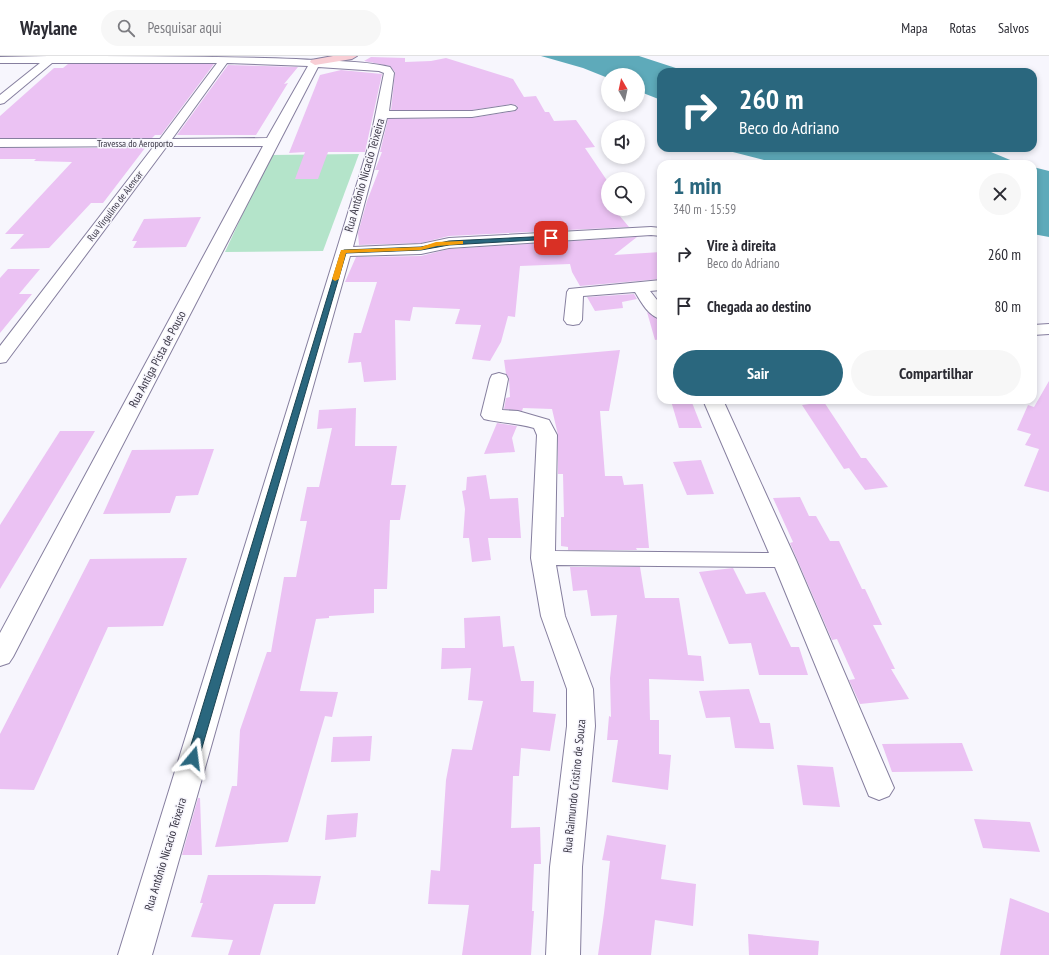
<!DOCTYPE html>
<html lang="pt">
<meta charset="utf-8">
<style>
body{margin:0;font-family:"PT Sans Narrow",sans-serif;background:#f7f7f7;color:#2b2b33;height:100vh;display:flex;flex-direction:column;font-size:15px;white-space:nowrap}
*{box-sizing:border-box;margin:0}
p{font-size:13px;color:#7c7c81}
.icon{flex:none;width:22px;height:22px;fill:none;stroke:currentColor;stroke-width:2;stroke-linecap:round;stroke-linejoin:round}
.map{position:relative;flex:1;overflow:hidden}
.panel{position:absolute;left:657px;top:104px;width:380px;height:244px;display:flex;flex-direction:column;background:#fff;border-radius:12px;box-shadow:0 2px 6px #0003}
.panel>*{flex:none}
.hud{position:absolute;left:657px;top:12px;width:380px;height:84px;border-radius:12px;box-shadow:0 2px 6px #0003;background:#2a677e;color:#fff;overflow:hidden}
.needle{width:26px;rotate:351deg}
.tools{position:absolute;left:601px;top:12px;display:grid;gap:8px}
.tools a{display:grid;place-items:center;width:44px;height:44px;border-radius:50%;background:#fff;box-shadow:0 2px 6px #0003;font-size:20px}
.pin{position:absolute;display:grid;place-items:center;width:34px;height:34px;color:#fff;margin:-17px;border-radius:8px;box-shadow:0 2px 6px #0006}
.me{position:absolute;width:44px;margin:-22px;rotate:16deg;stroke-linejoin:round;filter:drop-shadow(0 0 3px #0008)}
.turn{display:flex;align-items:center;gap:14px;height:84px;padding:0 16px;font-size:18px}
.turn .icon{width:52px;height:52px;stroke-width:2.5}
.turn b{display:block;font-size:28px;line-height:34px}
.round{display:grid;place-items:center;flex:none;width:42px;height:42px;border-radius:21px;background:#f7f7f7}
.summary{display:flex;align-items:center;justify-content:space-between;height:68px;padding:0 16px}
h1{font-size:24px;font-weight:800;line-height:30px;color:#2a677e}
.cta{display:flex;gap:8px;margin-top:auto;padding:8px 16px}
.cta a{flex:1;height:46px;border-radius:24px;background:#2a677e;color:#fff;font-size:16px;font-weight:800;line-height:46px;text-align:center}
.cta a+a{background:#f7f7f7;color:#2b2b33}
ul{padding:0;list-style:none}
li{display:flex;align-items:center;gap:12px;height:52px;padding:0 16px}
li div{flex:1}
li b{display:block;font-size:15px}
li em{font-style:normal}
header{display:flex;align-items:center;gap:24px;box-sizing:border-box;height:56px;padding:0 20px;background:#fff;border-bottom:1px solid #e1e1e2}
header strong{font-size:19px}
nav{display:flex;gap:22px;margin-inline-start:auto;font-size:14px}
.search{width:280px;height:36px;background:#f7f7f7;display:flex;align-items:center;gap:10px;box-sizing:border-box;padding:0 14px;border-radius:22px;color:#7c7c81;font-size:15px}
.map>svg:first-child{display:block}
</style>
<header>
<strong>Waylane</strong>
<div class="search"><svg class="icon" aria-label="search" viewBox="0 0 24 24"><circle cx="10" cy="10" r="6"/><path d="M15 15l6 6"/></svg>Pesquisar aqui</div>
<nav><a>Mapa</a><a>Rotas</a><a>Salvos</a></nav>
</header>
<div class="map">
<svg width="1049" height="899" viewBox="0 0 1049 899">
<rect width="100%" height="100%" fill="#f7f6fd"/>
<polygon fill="#b4e4ca" points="359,98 323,195 225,196 270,99"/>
<g fill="#5eaaba">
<polygon points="541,0 639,0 688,16 661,16 661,44 638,35 638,19 608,19 608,22 583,12"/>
<polygon points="728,92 969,92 991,96 1020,108 780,108 729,95"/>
<polygon points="1033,111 1049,115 1049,181 1033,178"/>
</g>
<g fill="#ebc2f3">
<polygon points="371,1 405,2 405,6 431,5 446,2 513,23 524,41 536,40 545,56 549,56 554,65 576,64 595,91 585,92 608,126 608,153 614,153 629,171 449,180 421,187 359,189 358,177 367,145 379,114 375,114 382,96 380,96 388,63 472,62 515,55 518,52 516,49 511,48 472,54 391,54 395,16 390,10 364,5"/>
<polygon points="68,8 214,8 161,79 155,79 152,82 0,82 0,60 54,12 63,12"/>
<polygon points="228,9 298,11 284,28 288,27 256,79 177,79"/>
<polygon points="341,14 382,18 365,96 328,96 318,123 295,123 305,96 289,97 320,19"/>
<polygon points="0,92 145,92 103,147 91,147 49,192 10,193 24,178 5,178 72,106 34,105 36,103 0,103"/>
<polygon points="201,161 186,191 133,192 137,185 132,185 144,163"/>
<polygon points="637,181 614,199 661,196 661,223 580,230 572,216 570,208 520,210 515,261 508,260 501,286 490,305 472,303 481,269 455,268 460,253 413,251 410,265 395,264 396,324 364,326 361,306 348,307 354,277 361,277 377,226 345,226 356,201 421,200 449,193"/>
<polygon points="8,213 40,213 19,238 32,238 0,277 0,222"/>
<polygon points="634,238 637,243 622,246 623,252 595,255 587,241"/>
<polygon points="647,256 661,264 661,283 655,284"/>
<polygon points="620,294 609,355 600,355 605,420 622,420 624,429 643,428 649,492 636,492 637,494 568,494 568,491 561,490 561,461 564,461 563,418 558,418 558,379 552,353 523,352 522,355 504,353 506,342 510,341 509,322 506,318 504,304"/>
<polygon points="1049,325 1049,436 1024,430 1039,393 1025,389 1031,378 1017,374 1028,349 1034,351"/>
<polygon points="691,344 702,372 679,372 671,345"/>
<polygon points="824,346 861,402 866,402 888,431 865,434 849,412 844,413 802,349"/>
<polygon points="356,352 355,390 397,390 391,429 406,429 400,464 390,464 387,533 374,533 374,557 329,560 329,562 316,563 300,635 338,636 332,661 325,660 288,786 215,791 232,730 237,730 240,674 267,596 271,596 284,521 296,521 307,465 300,465 307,431 319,431 332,372 317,373 319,354"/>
<polygon points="497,367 517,370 512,382 515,396 484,398"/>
<polygon points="60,375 95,375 0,533 0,469"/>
<polygon points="214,393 198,439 176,440 170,457 103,458 132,394"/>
<polygon points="701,404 714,438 687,439 673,406"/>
<polygon points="486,419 490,443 518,442 521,482 488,482 491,504 472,506 469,482 463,482 465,453 462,435 466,434 467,421"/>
<polygon points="800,441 809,460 816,460 830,485 839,485 862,533 865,533 882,569 873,569 895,613 891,613 909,643 860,648 849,624 855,623 837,583 832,584 790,487 793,486 773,442"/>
<polygon points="187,502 163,570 108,571 34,734 0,733 0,678 90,503"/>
<polygon points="570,511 640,511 645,542 679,542 688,599 701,600 704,625 649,623 650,664 659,664 659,698 671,699 668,734 612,726 618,684 607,684 609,660 611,661 610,622 617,559 591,560 587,534 573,535"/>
<polygon points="733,512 746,538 765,536 791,591 799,591 808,619 759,619 751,587 729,588 699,516"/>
<polygon points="500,560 503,591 514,590 521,625 534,625 533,656 556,658 550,695 521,692 519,720 513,720 511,772 540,771 541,808 534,808 532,855 534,855 531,899 462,899 469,849 428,848 431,814 440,815 446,724 452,693 472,694 483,645 468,644 471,612 441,613 442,592 465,592 464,562"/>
<polygon points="749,633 760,667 770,667 774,693 735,692 730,661 706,662 699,635"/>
<polygon points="372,680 370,705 331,706 333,681"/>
<polygon points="962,687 973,715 892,716 882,688"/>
<polygon points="797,709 833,711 840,751 803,749"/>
<polygon points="198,742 200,742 202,799 182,799"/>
<polygon points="358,757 356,781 325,784 327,759"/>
<polygon points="974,763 1030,766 1040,796 983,792"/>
<polygon points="607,779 666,789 661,823 696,828 693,870 655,864 651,899 598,899 604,857 610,805 602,804"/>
<polygon points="208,819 265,819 321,820 315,848 274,848 260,899 228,899 233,884 191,881 203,847 200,847"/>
<polygon points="1010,842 1049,857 1049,899 1000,899"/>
<polygon points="748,878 819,885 818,899 749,899"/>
</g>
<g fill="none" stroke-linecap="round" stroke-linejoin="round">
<g stroke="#867f9f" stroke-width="2">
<g id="street">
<path d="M48,0c84,0 165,0 248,3 29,2 65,1 94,8l4,6 -5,38h83l39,-6 4,1 2,2 -2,2 -43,7 -85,1 -34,129 68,-3 28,-6 202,-11 10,1v8l-10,-1 -202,13 -28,6 -71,2 -198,699h-34l218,-703 34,-111 14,-68 -5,-2 -61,-4 -305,590 -4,6 -9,3v-33l263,-487h-96l-161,216 -6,1v-17l154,-200 -154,1v-8h160l57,-76h-165l-48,40 -4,1v-9l40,-32h-40v-6zM227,7l81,3 -41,72 -95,1z"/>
<path d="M661,224v10l-11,1 11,14v14c-13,-3 -19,-16 -26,-27l-52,4 -1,24 -3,4 -6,1 -6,-1 -3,-4 3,-28 2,-3z"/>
<polygon points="1049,268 1049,278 1033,279 1033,269"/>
<path d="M499,317l7,2 2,4 -6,31 16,1 31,9 8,15 -2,116 214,2 -66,-153h20l73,160 98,228 -5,8 -10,4 -10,-4 -94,-229 -219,-2 9,51 28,73 2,37 -13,141 -2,88h-34l4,-88 17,-141v-37l-26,-73 -10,-58 6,-123 -3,-7c-17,-5 -33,-5 -50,-9l-3,-4 9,-36 2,-4z"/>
</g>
</g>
<g stroke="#867f9f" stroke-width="2">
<polygon id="secondary" points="333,0 357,0 352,3 315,9 310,6 311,4"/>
</g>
<use href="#street" fill="#fff" fill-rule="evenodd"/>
<use href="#secondary" fill="#f8ced5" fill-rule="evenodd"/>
</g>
<polygon fill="#2a677e" stroke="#1b4352" points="551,180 554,182 553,183 449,189 421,194 346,197 199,702 197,706 189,706 187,702 341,196 344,194 421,191 449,185"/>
<polygon fill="#f59e0b" points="461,185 463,185 463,188 437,190 421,194 346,197 339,223 335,225 332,223 341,194 421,191 436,186"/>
<g text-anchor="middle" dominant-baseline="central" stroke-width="3" stroke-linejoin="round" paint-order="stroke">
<g font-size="10" fill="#3b3846" stroke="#f7f6fd">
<text x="135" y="87">Travessa do Aeroporto</text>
<text transform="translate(115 150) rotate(-53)">Rua Virgulino de Alencar</text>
</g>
<g font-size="12" fill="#3b3846" stroke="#f7f6fd">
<text transform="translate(364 119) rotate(-74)">Rua Antônio Nicacio Teixeira</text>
<text transform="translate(157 303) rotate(-62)">Rua Antiga Pista de Pouso</text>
<text transform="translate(574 730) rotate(-84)">Rua Raimundo Cristino de Souza</text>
<text transform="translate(165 798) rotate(-73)">Rua Antônio Nicacio Teixeira</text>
</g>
</g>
</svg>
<div class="tools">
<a><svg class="needle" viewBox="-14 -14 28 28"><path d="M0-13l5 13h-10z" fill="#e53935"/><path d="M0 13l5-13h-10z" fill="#7c7c81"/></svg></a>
<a><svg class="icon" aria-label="sound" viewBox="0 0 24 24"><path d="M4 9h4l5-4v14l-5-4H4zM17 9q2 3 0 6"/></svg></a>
<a><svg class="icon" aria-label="search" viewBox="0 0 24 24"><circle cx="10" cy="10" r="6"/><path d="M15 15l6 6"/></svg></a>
</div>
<div class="pin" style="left:551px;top:182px;background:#d93025"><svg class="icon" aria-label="arrive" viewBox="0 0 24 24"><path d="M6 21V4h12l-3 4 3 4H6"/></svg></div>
<svg class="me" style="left:193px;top:702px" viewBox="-20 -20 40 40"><path d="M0-17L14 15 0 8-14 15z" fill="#2a677e" stroke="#fff" stroke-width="4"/></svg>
<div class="hud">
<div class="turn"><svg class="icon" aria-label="right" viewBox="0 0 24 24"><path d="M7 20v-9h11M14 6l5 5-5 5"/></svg><div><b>260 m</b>Beco do Adriano</div></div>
</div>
<section class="panel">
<div class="summary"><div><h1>1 min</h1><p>340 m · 15:59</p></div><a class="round"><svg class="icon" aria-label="close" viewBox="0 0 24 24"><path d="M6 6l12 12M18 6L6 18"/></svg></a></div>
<ul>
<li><svg class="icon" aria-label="right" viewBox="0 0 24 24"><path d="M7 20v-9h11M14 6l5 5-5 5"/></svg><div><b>Vire à direita</b><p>Beco do Adriano</p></div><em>260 m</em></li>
<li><svg class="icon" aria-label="arrive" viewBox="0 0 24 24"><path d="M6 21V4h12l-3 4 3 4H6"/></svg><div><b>Chegada ao destino</b></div><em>80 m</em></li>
</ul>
<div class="cta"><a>Sair</a><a>Compartilhar</a></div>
</section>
</div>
